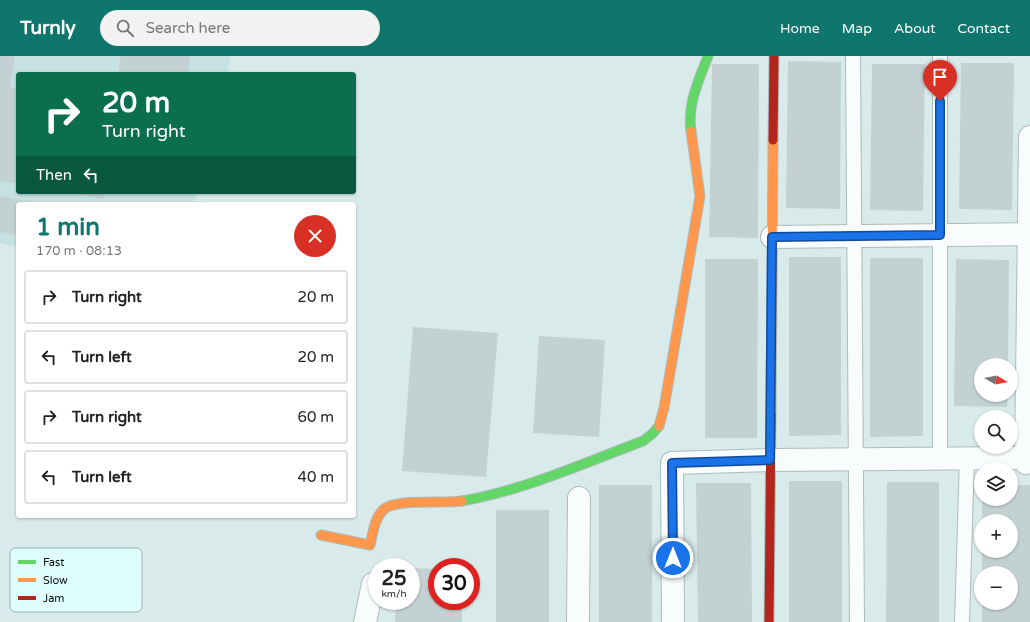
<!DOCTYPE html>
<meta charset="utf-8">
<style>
body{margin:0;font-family:"Varela Round",sans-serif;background:#f2f2f2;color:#222;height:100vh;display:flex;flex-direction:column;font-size:15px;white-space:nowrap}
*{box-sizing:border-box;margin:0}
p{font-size:13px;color:#767676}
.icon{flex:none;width:22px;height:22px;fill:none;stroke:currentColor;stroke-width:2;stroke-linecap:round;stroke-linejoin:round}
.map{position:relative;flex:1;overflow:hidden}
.details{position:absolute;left:16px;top:146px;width:340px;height:316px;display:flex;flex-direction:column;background:#fff;border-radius:4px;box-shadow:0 1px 3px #0004}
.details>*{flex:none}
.top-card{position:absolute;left:16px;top:16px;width:340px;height:122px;border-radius:4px;box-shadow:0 1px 3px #0004;background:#0b6e4f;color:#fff;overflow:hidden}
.needle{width:26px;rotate:99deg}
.buttons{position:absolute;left:974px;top:302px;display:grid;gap:8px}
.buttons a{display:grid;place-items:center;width:44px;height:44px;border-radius:50%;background:#fff;box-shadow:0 1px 3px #0004;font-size:20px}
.speed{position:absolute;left:368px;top:502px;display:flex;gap:8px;font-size:20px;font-weight:700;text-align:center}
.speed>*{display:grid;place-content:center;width:52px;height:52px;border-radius:50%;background:#fff;box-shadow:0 1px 3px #0004;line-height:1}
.speed small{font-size:10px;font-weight:400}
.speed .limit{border:6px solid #d22;background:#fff;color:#111}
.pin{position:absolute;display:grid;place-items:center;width:34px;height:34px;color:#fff;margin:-41px -17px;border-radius:50% 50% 50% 0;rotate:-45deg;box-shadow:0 0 4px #0007}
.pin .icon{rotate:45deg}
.me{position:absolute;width:44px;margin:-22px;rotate:0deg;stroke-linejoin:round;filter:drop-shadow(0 0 3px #0008)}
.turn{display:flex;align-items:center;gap:14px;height:84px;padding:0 20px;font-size:18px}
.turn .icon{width:52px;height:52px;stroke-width:2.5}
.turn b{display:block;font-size:28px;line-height:34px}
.then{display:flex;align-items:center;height:38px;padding:0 20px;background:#0003;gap:8px;font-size:15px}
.round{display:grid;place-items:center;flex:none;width:42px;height:42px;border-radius:21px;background:#f2f2f2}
.headline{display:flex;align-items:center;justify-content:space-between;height:68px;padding:0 20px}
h1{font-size:24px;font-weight:800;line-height:30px;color:#0f766e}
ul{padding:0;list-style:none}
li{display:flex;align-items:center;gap:12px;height:54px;margin:0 8px 6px;padding:0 12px;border:2px solid #e0e0e0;border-radius:4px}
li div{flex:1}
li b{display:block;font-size:15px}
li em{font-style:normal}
header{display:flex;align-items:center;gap:24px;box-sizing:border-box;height:56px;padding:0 20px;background:#0f766e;color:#fff}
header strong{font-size:19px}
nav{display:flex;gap:22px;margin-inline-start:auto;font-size:14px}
.search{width:280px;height:36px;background:#f2f2f2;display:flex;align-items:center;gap:10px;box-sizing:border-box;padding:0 14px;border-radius:22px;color:#767676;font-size:15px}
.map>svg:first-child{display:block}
</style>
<header>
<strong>Turnly</strong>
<div class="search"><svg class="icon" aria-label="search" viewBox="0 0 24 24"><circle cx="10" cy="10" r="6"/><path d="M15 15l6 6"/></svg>Search here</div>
<nav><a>Home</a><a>Map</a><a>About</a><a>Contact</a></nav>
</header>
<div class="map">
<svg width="1030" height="566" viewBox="0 0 1030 566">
<rect width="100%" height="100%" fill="#d9eaea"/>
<polygon fill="#c5e1e2" points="0,0 231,0 227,18 18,18 18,136 199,136 192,148 18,148 18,191 0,187"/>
<g fill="#c4d1d3">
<polygon points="0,0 15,0 10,31 18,32 18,128 0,125"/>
<polygon points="121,0 190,0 188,18 118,18"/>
<polygon points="788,5 841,6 840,153 786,152"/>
<polygon points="961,7 1014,7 1012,154 959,153"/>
<polygon points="712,8 759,8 758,182 709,181"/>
<polygon points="872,8 925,8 923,155 870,154"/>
<polygon points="69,136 104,136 104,143"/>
<polygon points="0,140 36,147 18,148 18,179 0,176"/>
<polygon points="789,201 841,201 841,379 789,380"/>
<polygon points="870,202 923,202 923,380 870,381"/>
<polygon points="705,203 758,203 757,382 705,382"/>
<polygon points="956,203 1009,204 1008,309 981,309 981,339 1008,339 1007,351 954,350"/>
<polygon points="413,271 498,277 486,421 402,415"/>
<polygon points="539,280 605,284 599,381 533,377"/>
<rect x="789" y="425" width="53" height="141"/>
<polygon points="887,426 939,426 939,566 886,566"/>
<polygon points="696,427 751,427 752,566 698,566"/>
<rect x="599" y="429" width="53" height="137"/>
<polygon points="1011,429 1030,429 1030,566 982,566 982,547 1011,547 1011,517 982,517 982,495 1011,495 1011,465 982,465 982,443 1011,443"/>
<rect x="496" y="454" width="53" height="112"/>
<polygon points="411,512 437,513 437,545 462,545 462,566 395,566 396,545 411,545"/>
</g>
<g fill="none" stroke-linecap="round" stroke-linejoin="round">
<g stroke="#aebbbb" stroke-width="16">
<g id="lane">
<polyline points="853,0 857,566"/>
<polyline points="940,0 940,402"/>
<polyline points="962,566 967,402"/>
</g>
</g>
<g stroke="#aebbbb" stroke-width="24">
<g id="street">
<polyline points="772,181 1030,178"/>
<polyline points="1026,407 1030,81"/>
<polyline points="365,566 373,528"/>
<polyline points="578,566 579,442"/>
<polyline points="673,566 672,407 770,404 1030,402"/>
</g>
</g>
<g stroke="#aebbbb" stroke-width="11">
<g id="fast">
<path d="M691,75c-4,-27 8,-51 17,-75"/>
<path d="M462,445c63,-11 122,-38 181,-60l9,-7 7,-8"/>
</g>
</g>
<g stroke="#aebbbb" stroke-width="11">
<g id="slow">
<polyline points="771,359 773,84"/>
<polyline points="659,370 664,352 700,140 691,75"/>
<path d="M321,479l49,10c3,-11 4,-26 13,-35 12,-12 60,-6 79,-9"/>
</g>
</g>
<g stroke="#aebbbb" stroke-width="11">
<g id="jam">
<polyline points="773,84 774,0"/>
<polyline points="769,566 771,359"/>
</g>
</g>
<use href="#lane" stroke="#f9fcfc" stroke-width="14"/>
<use href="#street" stroke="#f9fcfc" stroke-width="22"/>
<use href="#fast" stroke="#63d668" stroke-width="9"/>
<use href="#slow" stroke="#ff974d" stroke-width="9"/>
<use href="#jam" stroke="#b3261e" stroke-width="9"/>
</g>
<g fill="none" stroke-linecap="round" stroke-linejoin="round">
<g stroke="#114b97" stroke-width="10">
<polyline id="route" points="673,502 672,407 770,404 772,181 940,179 940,45"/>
</g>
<use href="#route" stroke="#1a73e8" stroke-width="7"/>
</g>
<rect x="10" y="492" width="132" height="64" rx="6" fill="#e0fdfe" stroke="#9eb6b6" stroke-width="1"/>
<rect x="18" y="504" width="18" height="4" fill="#63d668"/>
<rect x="18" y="522" width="18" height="4" fill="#ff974d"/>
<rect x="18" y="540" width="18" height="4" fill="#b3261e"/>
<g font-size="11" fill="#050f0f">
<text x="43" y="510">Fast</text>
<text x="43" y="528">Slow</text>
<text x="43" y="546">Jam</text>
</g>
</svg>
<div class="buttons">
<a><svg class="needle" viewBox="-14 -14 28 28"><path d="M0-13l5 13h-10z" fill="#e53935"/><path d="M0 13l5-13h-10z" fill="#767676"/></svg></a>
<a><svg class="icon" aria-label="search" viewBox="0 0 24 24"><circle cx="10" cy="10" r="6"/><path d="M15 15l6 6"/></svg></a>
<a><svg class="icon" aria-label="layers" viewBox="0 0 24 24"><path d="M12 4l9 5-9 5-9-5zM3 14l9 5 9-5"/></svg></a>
<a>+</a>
<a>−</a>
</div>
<div class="speed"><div>25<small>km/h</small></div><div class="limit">30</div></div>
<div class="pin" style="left:940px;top:45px;background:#d93025"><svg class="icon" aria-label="arrive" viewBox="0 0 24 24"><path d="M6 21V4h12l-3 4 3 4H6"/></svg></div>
<svg class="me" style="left:673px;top:502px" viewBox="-20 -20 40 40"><circle r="17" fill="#1a73e8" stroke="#fff" stroke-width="3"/><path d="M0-11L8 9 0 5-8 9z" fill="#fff"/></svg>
<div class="top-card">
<div class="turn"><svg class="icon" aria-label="right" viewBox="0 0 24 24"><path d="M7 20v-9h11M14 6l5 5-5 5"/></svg><div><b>20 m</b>Turn right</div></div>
<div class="then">Then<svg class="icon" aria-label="left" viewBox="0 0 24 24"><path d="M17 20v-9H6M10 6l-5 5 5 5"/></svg></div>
</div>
<section class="details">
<div class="headline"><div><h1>1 min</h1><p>170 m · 08:13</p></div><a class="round" style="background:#d93025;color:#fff"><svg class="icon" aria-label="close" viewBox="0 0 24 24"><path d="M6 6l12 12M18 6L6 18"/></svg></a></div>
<ul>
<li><svg class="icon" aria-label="right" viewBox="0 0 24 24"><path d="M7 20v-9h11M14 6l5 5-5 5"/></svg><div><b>Turn right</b></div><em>20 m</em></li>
<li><svg class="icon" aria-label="left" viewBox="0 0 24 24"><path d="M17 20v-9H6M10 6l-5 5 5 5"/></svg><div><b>Turn left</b></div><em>20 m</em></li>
<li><svg class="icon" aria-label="right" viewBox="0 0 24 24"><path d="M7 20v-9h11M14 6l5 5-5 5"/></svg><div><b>Turn right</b></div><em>60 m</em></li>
<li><svg class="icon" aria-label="left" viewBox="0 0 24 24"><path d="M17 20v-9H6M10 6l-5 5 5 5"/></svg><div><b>Turn left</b></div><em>40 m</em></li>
</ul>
</section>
</div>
